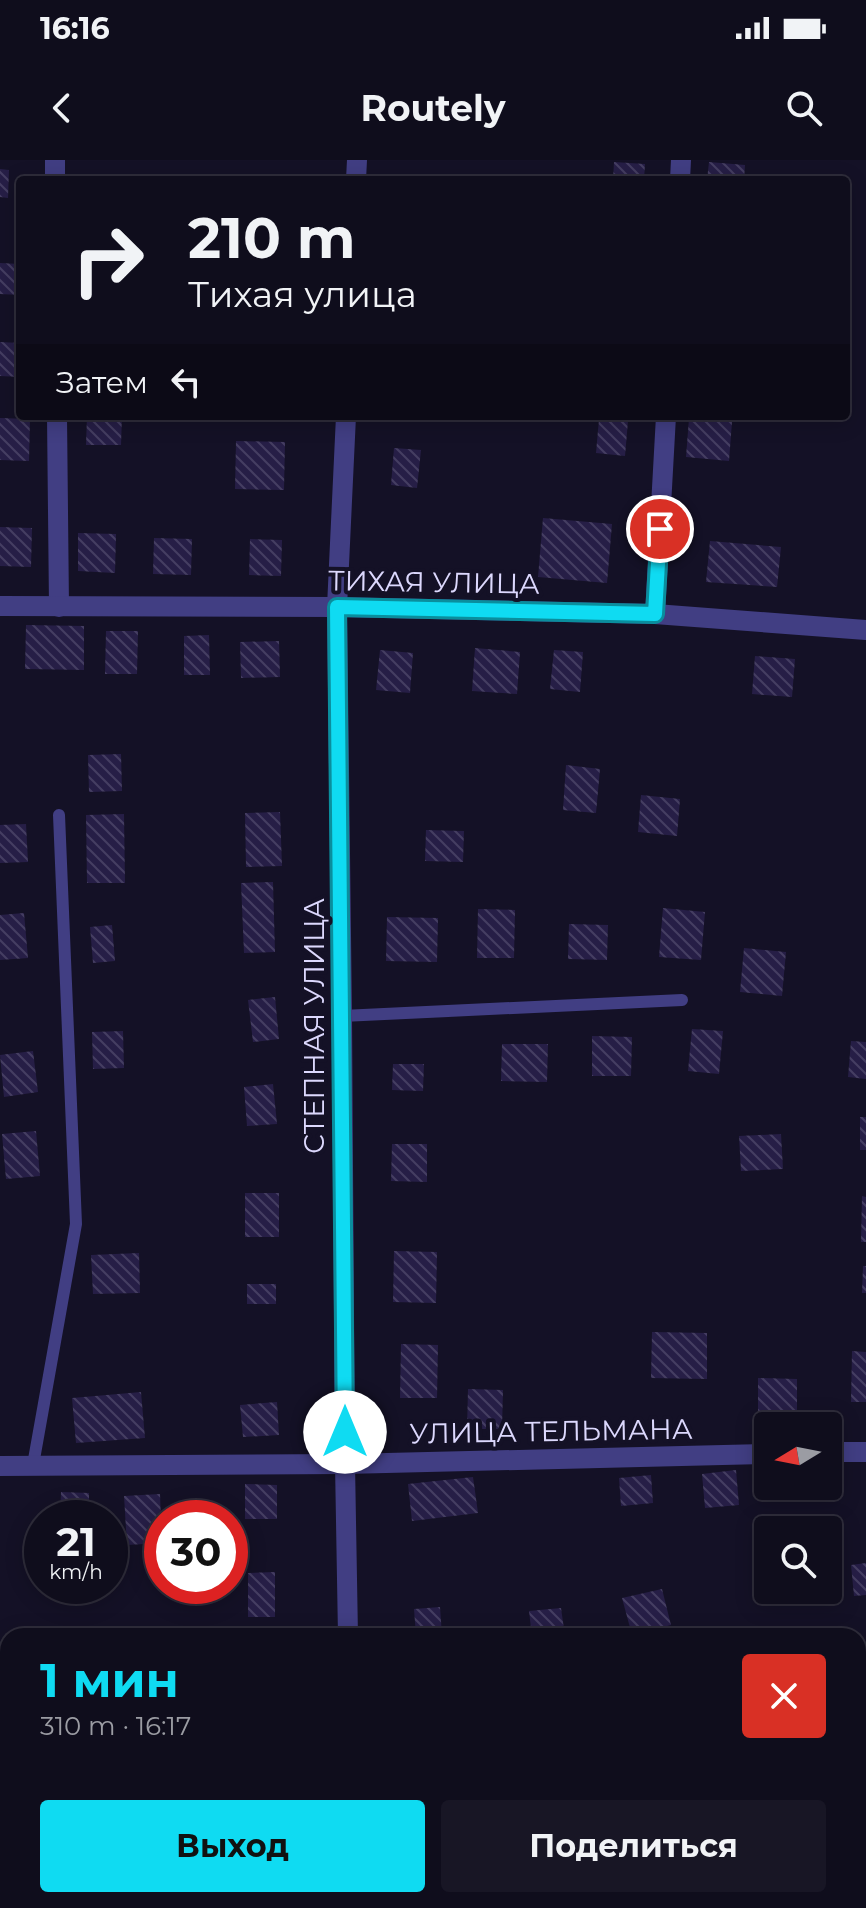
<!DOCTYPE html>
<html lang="ru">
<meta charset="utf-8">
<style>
body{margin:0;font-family:Montserrat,sans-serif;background:#181625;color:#f1f3f6;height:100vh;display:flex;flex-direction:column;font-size:30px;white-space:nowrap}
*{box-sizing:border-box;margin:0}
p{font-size:26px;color:#9b9ca3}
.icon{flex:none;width:44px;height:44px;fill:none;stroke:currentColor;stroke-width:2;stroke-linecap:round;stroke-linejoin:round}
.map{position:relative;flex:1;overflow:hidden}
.panel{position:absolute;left:0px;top:1468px;width:866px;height:280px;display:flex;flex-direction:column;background:#0f0d1c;border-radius:24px 24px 0 0;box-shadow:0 4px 20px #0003,0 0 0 2px #2f2d3b}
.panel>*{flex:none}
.banner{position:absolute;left:16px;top:16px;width:834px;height:244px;border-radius:8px;box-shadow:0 4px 20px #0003,0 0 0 2px #2f2d3b;background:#0f0d1c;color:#f1f3f6;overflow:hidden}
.needle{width:52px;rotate:260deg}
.tools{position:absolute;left:754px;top:1252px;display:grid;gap:16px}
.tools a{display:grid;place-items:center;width:88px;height:88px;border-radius:8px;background:#0f0d1c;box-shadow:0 4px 20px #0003,0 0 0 2px #2f2d3b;font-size:40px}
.speed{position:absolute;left:24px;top:1340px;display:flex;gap:16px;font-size:40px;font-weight:700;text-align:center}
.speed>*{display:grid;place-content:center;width:104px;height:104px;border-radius:50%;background:#0f0d1c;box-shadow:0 4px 20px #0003,0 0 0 2px #2f2d3b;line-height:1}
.speed small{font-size:20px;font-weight:400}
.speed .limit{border:12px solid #d22;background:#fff;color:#111}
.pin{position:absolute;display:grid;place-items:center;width:68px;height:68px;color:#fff;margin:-34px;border:4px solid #fff;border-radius:50%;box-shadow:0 2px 8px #0007}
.me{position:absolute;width:88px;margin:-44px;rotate:0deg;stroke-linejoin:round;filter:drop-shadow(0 0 6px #0008)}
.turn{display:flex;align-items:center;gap:28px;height:168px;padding:0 40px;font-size:36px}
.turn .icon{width:104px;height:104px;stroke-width:2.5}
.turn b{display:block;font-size:56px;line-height:68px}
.then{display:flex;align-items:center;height:76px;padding:0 40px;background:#0003;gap:16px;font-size:30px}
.round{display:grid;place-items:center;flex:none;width:84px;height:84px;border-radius:8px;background:#181625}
.summary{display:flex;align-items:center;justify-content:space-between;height:136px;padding:0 40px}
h1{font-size:48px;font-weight:700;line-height:60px;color:#0fdbf2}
.cta{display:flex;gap:16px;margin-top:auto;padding:16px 40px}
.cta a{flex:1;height:92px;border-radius:8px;background:#0fdbf2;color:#111;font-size:32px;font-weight:700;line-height:92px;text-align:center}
.cta a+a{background:#181625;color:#f1f3f6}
.status{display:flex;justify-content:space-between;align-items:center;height:56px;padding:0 40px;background:#0f0d1c;direction:ltr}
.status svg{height:22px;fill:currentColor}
header{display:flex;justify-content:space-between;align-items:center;height:104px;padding:0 40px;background:#0f0d1c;font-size:36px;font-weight:700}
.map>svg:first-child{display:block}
</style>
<div class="status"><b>16:16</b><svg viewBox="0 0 49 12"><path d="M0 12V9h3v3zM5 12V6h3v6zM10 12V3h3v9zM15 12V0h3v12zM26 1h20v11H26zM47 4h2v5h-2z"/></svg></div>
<header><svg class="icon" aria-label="back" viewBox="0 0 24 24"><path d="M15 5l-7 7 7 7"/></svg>Routely<svg class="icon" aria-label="search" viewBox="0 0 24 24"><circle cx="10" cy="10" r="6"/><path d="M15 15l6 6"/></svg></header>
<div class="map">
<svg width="866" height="1748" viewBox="0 0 866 1748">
<defs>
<pattern id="building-back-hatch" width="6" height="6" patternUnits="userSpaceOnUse" patternTransform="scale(2)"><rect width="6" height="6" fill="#261e46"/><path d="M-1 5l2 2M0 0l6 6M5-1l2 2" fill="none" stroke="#453e62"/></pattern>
</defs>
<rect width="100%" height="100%" fill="#141126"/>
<g fill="url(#building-back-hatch)">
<polygon points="614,2 645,4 644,20 613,20"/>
<polygon points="709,2 745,5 744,20 707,20"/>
<polygon points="0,9 9,10 8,38 0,37"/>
<polygon points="86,16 118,17 118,20 86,20"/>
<polygon points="412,16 432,18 432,20 411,20"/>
<polygon points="0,103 20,104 20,135 0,134"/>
<polygon points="0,182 20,183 20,217 0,216"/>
<polygon points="87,256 122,256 121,285 86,285"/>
<polygon points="254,256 287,256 287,260 254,259"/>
<polygon points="0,258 30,259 29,301 0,300"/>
<polygon points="689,258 732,262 729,301 686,297"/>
<polygon points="599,259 628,261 625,296 596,293"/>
<polygon points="236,281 285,282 284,330 235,329"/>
<polygon points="394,288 421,290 417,328 391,325"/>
<polygon points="543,358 612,364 607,423 538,417"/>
<polygon points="0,367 32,368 31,407 0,406"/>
<polygon points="78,373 116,374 115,413 78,411"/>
<polygon points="154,378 192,379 191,415 153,414"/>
<polygon points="250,379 282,380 281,416 249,415"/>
<polygon points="710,381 781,387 777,427 706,422"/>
<polygon points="26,465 84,466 84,510 25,509"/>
<polygon points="106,471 138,471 137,514 105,514"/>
<polygon points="209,475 210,515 184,515 184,476"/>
<polygon points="279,481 280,517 241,518 240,482"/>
<polygon points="475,488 520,492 517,534 472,531"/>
<polygon points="380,490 413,493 410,533 376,530"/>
<polygon points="554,490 583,492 580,532 550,529"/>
<polygon points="755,496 795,499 792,537 752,534"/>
<polygon points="121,594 122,631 89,632 88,595"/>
<polygon points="566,605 600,609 596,653 563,650"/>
<polygon points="641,635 680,639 677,676 638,672"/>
<polygon points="280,652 282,706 246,707 245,653"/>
<polygon points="124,654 125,723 87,723 86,655"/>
<polygon points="26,664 28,702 0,703 0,665"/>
<polygon points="426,670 464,671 463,702 425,701"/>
<polygon points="273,722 275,792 244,793 241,723"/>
<polygon points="663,748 705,752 701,800 659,797"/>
<polygon points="478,749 515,750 514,798 477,798"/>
<polygon points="24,753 28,798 0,800 0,755"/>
<polygon points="387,757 438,758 437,802 386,801"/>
<polygon points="569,764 608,765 607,800 568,799"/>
<polygon points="112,765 115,801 93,803 90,767"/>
<polygon points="744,788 786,792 782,836 740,832"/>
<polygon points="275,837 279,879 253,882 248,840"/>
<polygon points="692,869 723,871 719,914 688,911"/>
<polygon points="123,871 124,908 93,909 92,872"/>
<polygon points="592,876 632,877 631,916 592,916"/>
<polygon points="851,881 866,882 866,919 848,917"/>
<polygon points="502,884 548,884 547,922 501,921"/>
<polygon points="33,891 38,932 4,937 0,895"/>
<polygon points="393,904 424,904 423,931 392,930"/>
<polygon points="273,924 277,964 247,966 244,927"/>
<rect x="860" y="957" width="6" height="33"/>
<polygon points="36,971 40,1016 6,1019 2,974"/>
<polygon points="781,974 783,1009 741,1011 739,976"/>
<polygon points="392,984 427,984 427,1022 391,1021"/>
<rect x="245" y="1033" width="34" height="44"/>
<polygon points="862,1036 866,1037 866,1082 861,1082"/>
<polygon points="394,1091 437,1092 436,1143 393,1142"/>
<polygon points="139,1093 140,1133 93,1134 91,1095"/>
<polygon points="863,1106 866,1106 866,1133 862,1133"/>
<rect x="247" y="1124" width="29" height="20"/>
<polygon points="652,1172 707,1173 707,1219 651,1218"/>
<polygon points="401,1184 438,1185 437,1238 400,1238"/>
<polygon points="852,1191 866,1192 866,1242 851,1242"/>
<polygon points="758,1218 797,1219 797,1254 758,1254"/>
<polygon points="468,1229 503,1230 502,1269 467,1269"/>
<polygon points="141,1232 145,1278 76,1283 72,1238"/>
<polygon points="277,1242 279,1275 243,1277 240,1245"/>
<polygon points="736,1310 739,1345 705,1348 702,1314"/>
<polygon points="651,1315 653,1343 621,1346 619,1318"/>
<polygon points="473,1317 478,1353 412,1361 408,1324"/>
<polygon points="245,1324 277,1325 277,1359 245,1359"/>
<polygon points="784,1326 805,1326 805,1334 784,1333"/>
<polygon points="61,1332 89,1333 89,1358 60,1358"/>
<polygon points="160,1334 162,1383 127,1385 124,1336"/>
<polygon points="866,1403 866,1435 854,1436 851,1405"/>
<polygon points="768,1408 768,1430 792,1430 792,1435 756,1440 752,1410"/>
<polygon points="275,1412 275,1457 248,1457 248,1413"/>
<polygon points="662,1429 671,1465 632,1475 622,1438"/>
<polygon points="440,1447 442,1476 416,1476 414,1449"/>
<polygon points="561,1448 565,1476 532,1476 529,1451"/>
<polygon points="631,1740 654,1740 656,1748 621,1748 619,1743"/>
<polygon points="798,1740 832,1740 834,1748 800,1748"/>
</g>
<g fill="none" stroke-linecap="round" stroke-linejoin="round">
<g stroke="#413e83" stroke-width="12">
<polyline points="342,856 682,840"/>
<polyline points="33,1305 76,1064 59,655"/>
<polyline points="597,1740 600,1748"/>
</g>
<g stroke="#413e83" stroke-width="20">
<polyline points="55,0 55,20"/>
<polyline points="356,20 357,0"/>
<polyline points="680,20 681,0"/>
<polyline points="57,256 59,447"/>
<polyline points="346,256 337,447 342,856 345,1304 348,1476"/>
<polyline points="0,446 337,447 655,454 866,470"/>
<polyline points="655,454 666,256"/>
<polyline points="828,1292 866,1292"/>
<polyline points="0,1306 345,1304 768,1294"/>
<polyline points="0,1589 8,1624"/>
<polyline points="0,1739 5,1748"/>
<polyline points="32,1740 33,1748"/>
<polyline points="354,1740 354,1748"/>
</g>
</g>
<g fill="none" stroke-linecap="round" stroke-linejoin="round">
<g stroke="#0a8e9d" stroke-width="20">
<polyline id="route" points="345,1272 337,447 655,454 660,369"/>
</g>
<use href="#route" stroke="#0fdbf2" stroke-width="14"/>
</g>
<g text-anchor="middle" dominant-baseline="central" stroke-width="8" stroke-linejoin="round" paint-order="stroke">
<g font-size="28" fill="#dcd8fd" stroke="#141126">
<text transform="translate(434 422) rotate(1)">ТИХАЯ УЛИЦА</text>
<text transform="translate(314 866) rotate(-90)">СТЕПНАЯ УЛИЦА</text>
<text transform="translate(551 1271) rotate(-1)">УЛИЦА ТЕЛЬМАНА</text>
</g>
</g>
</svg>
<div class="tools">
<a><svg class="needle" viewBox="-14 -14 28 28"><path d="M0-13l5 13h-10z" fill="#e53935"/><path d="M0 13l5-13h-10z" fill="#9b9ca3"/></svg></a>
<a><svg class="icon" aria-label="search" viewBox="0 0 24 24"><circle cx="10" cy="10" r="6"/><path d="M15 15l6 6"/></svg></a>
</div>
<div class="speed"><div>21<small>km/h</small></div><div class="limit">30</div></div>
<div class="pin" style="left:660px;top:369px;background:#d93025"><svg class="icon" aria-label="arrive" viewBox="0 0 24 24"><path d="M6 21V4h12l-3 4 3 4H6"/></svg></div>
<svg class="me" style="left:345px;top:1272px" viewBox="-20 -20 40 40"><circle r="19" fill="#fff"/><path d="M0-13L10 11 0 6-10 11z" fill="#0fdbf2"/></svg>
<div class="banner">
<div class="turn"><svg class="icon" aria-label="right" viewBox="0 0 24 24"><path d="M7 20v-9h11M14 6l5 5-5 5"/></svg><div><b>210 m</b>Тихая улица</div></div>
<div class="then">Затем<svg class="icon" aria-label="left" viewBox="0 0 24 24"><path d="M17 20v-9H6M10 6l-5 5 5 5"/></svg></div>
</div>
<section class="panel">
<div class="summary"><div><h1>1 мин</h1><p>310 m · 16:17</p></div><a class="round" style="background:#d93025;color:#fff"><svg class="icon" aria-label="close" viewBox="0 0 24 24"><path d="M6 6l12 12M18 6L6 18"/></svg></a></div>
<div class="cta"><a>Выход</a><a>Поделиться</a></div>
</section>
</div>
